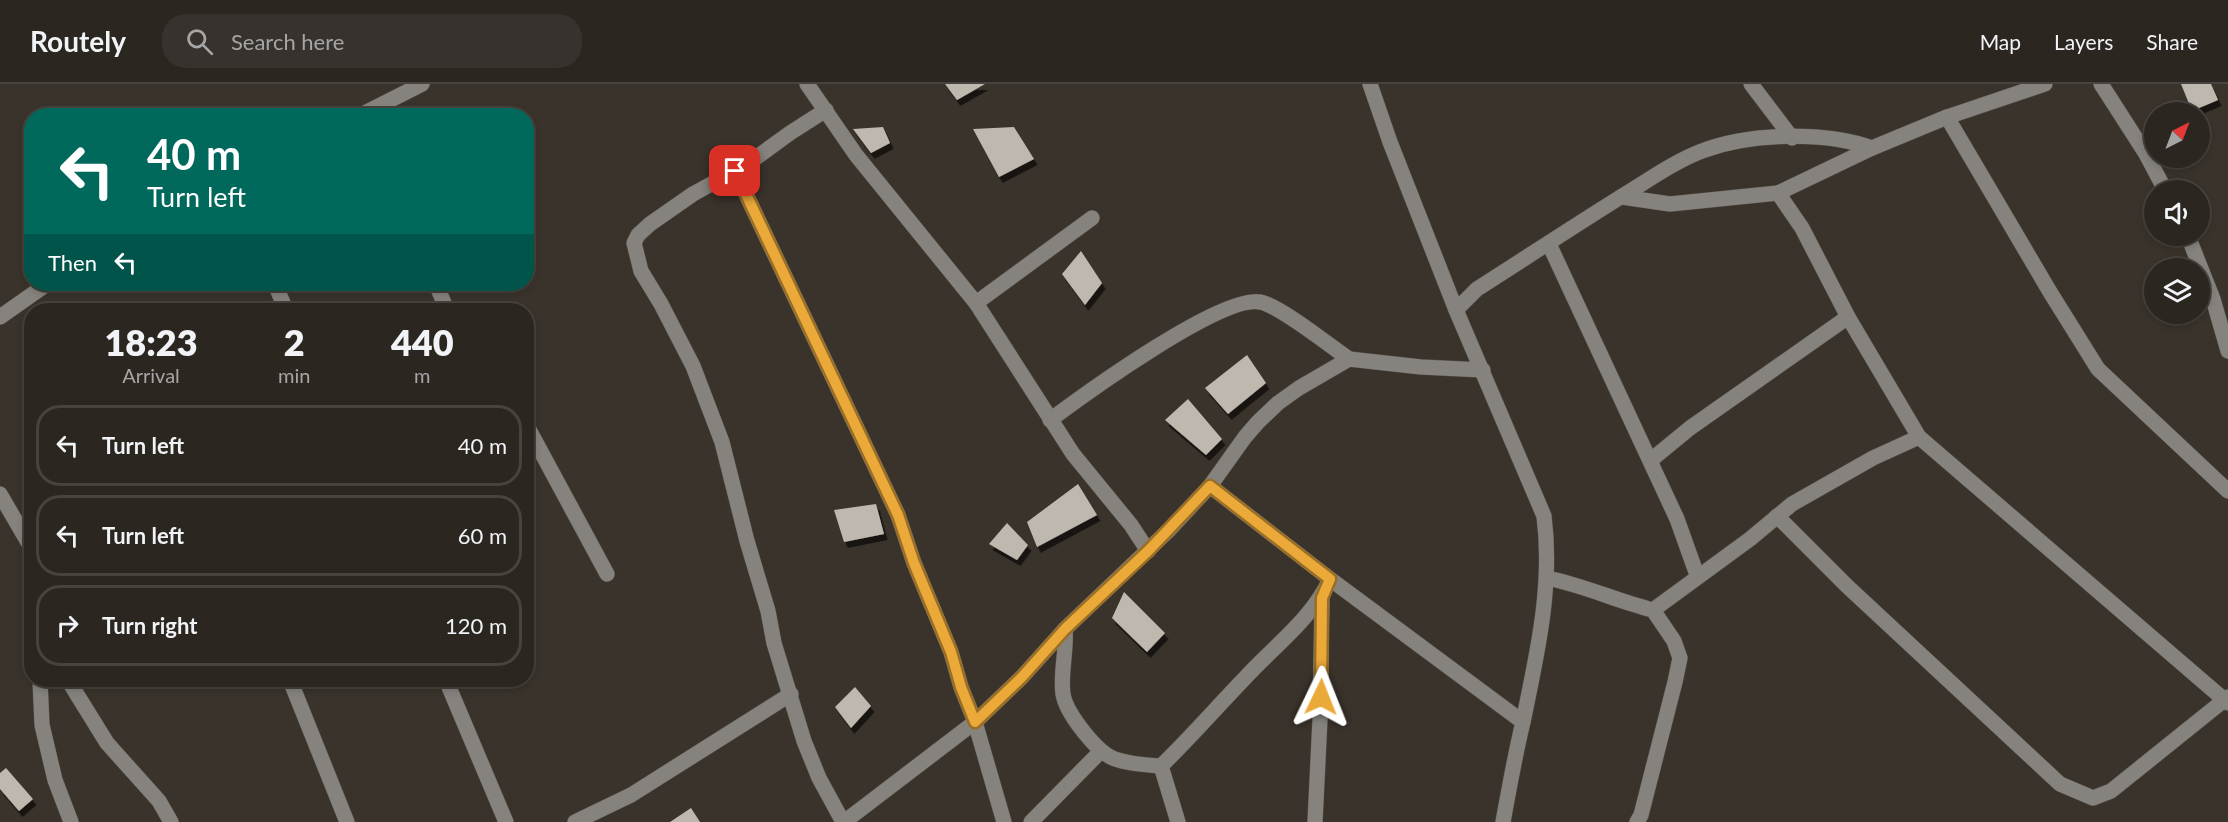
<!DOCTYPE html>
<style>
body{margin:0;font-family:Lato,sans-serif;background:#37322d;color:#f1f3f6;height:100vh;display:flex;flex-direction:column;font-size:22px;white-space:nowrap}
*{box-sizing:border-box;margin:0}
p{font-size:20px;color:#a6a5a5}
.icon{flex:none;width:33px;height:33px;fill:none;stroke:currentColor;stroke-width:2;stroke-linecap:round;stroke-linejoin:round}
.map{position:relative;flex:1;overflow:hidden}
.panel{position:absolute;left:24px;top:219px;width:510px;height:384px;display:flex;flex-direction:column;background:#2b2620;border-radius:24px;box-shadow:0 3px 9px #0003,0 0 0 2px #47433e}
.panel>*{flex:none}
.top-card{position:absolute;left:24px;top:24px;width:510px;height:183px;border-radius:24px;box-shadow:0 3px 9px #0003,0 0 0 2px #47433e;background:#00695c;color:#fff;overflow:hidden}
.needle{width:39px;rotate:42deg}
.tools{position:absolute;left:2144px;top:18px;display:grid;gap:12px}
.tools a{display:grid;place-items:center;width:66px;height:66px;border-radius:50%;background:#2b2620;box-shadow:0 3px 9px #0003,0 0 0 2px #47433e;font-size:30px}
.pin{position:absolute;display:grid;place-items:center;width:51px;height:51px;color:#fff;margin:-26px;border-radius:12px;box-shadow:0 3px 9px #0006}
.me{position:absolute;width:66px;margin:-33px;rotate:2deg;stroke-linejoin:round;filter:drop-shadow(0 0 4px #0008)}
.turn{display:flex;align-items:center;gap:21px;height:126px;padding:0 24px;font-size:27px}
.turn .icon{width:78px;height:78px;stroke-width:2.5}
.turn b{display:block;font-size:42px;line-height:51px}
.then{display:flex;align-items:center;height:57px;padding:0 24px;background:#0003;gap:12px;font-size:22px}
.eta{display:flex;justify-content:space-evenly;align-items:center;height:102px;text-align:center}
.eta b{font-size:36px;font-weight:800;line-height:42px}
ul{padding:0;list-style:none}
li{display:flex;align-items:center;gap:18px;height:81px;margin:0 12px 9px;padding:0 12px;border:3px solid #47433e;border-radius:24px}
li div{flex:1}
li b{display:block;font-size:22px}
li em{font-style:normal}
header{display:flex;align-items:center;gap:36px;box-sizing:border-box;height:84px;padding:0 30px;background:#2b2620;border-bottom:2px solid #47433e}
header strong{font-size:28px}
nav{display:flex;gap:33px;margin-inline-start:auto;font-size:21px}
.search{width:420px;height:54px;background:#37322d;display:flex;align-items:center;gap:15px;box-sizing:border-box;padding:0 21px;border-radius:24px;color:#a6a5a5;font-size:22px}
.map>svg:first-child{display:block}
</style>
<header>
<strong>Routely</strong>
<div class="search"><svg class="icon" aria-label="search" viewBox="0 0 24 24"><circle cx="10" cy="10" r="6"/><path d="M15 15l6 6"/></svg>Search here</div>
<nav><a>Map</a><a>Layers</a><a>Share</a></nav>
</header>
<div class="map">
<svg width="2228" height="738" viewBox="0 0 2228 738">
<defs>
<filter id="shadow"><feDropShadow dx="3.5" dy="6" stdDeviation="0" flood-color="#0009"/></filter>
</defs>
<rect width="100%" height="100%" fill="#39332b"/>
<g fill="#bfb8af" filter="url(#shadow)">
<polygon points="945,0 985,0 957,16"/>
<polygon points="2181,0 2211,0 2218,16 2192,27"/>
<polygon points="883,43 890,59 871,69 853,45"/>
<polygon points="1014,43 1034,75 999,93 973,45"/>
<polygon points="1081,167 1102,199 1085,221 1062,190"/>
<polygon points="1247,271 1266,299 1228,330 1205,304"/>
<polygon points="1188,315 1222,355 1206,371 1165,336"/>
<polygon points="1078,400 1097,431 1037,463 1027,438"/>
<polygon points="876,420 884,450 844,458 834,426"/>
<polygon points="1007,439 1028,461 1017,476 989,460"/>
<polygon points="1124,508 1165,549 1147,568 1112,534"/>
<polygon points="855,603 871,622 851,644 835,623"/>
<polygon points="6,684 33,715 19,727 0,705 0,689"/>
<polygon points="691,724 700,738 670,738"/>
</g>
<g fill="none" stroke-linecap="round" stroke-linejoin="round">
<g stroke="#565149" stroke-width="16">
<g id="minor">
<polyline points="807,0 856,71 976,219 1073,370 1131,441 1148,467"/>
<path d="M1370,0l20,58 66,168 88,206c9,70 -7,138 -21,206 -8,33 -14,67 -20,100"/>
<polyline points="1751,0 1792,54"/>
<polyline points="2101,0 2146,70 2165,106"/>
<polyline points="826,26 790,49 746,81 693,110 650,140 638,151 634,159 641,187 661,220 693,282 722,358 747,457 768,527 774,559 804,657 819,694 843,738"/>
<polyline points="359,32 422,0"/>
<polyline points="1947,33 2050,208 2098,285 2228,407"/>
<polyline points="735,87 898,431 914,479 951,568 961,603 975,638 1004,738"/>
<polyline points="1778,109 1802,144 1848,233 1919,353 2228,619"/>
<polyline points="1622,113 1670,120 1778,109 1872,64"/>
<polyline points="2188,152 2213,215 2228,267"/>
<polyline points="1549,160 1677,435 1697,491"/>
<polyline points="275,200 286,226"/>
<polyline points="436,200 447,226"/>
<polyline points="976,219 1092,134"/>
<path d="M1456,226l21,-21c47,-30 94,-61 142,-91 27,-16 54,-36 83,-47 48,-18 122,-20 170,-3l75,-31 98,-33"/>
<polyline points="0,233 47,200"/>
<path d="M1050,336c35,-26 171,-125 210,-118 19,3 70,44 89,57"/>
<polyline points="526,340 607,490"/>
<polyline points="1651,376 1690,344 1848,233"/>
<polyline points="1210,402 1330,495 1523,638"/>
<polyline points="0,410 32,465"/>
<polyline points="1777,432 1847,502 2060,700 2093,714 2111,707 2228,613"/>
<path d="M1547,494c36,7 70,23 106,32l21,31 6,17 -5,24 -34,133 -4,7"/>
<polyline points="1653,526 1750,455 1792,420 1873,374 1919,353"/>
<path d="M1065,545c2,22 -5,44 -2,65 3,19 34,59 52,65 14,5 31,6 46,7"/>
<polyline points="40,596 42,641 55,696 71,738"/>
<polyline points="68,596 107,659 159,717 171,738"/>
<polyline points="290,596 347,738"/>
<polyline points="446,596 506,738"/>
<path d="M1161,682c29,-28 55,-58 83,-87 29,-32 68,-60 86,-100"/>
<polyline points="1161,682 1178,738"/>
<polyline points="575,738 631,711 791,610"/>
<polyline points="844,738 975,638 1022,593 1065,545 1169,446 1210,402 1245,353 1258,338 1278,319 1299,304 1349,275 1421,283 1483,286"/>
<polyline points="1031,738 1101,667"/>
<polyline points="1315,738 1320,635 1322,514"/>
</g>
</g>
<use href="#minor" stroke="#86837f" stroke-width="15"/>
</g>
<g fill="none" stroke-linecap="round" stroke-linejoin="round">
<g stroke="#996e26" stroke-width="15">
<polyline id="route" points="735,87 898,431 914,479 951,568 961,603 975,638 1022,593 1065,545 1148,467 1210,402 1330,495 1322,514 1321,613"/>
</g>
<use href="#route" stroke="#eba93a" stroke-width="10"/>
</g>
</svg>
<div class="tools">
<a><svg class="needle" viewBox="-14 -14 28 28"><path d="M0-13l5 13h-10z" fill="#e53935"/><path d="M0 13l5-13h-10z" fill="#a6a5a5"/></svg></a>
<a><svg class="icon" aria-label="sound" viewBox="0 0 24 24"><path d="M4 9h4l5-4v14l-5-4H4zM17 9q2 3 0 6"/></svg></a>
<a><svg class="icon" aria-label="layers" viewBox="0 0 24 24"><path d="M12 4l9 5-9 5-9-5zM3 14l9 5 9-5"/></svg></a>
</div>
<div class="pin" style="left:735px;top:87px;background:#d93025"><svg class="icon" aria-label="arrive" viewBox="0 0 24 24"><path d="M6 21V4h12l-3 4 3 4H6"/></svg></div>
<svg class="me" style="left:1321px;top:613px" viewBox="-20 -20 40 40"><path d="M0-17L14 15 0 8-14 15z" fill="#eba93a" stroke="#fff" stroke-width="4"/></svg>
<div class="top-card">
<div class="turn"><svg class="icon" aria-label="left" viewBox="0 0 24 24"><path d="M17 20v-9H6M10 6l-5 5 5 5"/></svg><div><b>40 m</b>Turn left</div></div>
<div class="then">Then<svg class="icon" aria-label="left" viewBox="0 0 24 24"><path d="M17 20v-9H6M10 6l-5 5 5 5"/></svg></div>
</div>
<section class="panel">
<div class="eta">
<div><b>18:23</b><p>Arrival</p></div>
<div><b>2</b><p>min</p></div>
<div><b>440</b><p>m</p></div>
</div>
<ul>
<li><svg class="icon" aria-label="left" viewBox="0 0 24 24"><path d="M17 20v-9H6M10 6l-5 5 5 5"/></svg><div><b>Turn left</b></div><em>40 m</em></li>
<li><svg class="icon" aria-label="left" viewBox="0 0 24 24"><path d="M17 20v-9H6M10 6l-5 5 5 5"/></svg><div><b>Turn left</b></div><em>60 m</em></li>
<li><svg class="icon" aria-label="right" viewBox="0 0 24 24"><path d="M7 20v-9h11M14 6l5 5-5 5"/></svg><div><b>Turn right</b></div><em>120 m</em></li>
</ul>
</section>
</div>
